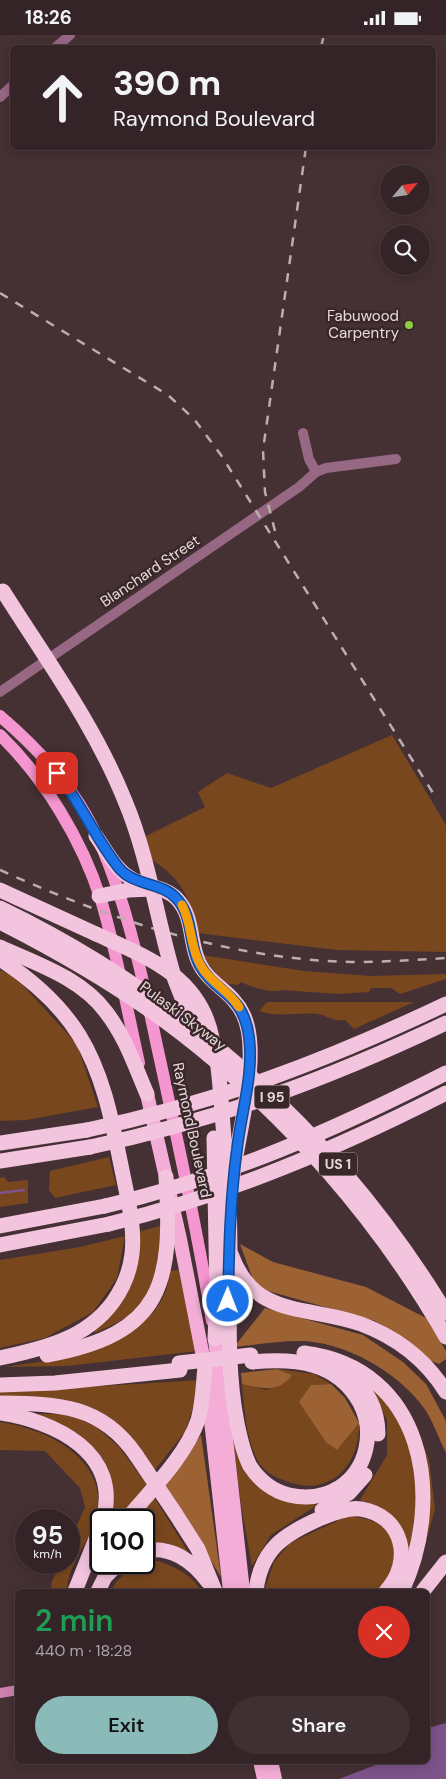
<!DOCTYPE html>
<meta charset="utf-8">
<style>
body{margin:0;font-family:"DM Sans",sans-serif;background:#3f3033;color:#f1f3f6;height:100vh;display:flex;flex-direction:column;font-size:19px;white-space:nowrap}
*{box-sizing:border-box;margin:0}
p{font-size:16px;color:#a9a4a7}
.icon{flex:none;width:28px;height:28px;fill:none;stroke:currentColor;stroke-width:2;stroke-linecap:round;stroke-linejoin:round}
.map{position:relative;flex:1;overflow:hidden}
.details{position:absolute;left:15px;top:1554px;width:415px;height:175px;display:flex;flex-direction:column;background:#342427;border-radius:8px;box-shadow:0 2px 12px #0003,0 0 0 1px #4e4144}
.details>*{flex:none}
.guide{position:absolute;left:10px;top:10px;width:426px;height:105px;border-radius:8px;box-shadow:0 2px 12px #0003,0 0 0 1px #4e4144;background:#342427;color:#f1f3f6;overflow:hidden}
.needle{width:32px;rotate:61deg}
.tools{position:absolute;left:380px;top:130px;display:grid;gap:10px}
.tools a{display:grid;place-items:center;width:50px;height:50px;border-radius:50%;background:#342427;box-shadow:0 2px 12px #0003,0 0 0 1px #4e4144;font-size:25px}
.speed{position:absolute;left:15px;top:1474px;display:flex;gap:10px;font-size:25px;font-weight:700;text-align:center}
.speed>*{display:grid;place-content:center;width:65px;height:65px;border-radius:50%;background:#342427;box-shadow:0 2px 12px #0003,0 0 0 1px #4e4144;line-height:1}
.speed small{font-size:12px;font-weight:400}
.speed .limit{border:2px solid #111;border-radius:8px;background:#fff;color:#111}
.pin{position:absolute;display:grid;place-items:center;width:42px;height:42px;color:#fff;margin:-21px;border-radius:10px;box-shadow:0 2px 8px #0006}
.me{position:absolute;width:55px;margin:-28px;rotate:1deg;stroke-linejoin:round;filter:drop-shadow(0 0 4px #0008)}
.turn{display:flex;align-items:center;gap:18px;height:105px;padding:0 20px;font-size:22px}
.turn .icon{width:65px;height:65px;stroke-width:2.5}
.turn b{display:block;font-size:35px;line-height:42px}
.round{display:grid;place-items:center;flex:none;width:52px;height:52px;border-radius:26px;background:#3f3033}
.overview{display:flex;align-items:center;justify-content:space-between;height:85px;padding:0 20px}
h1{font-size:30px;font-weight:600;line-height:38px;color:#1e9e55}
.button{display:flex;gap:10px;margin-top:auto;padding:10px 20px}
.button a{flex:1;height:58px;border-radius:30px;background:#8bbbb9;color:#111;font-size:20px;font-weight:600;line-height:58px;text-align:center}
.button a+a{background:#3f3033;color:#f1f3f6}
.status{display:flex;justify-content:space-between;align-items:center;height:35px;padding:0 25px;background:#342427;direction:ltr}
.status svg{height:14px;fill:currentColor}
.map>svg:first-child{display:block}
</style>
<div class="status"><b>18:26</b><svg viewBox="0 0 49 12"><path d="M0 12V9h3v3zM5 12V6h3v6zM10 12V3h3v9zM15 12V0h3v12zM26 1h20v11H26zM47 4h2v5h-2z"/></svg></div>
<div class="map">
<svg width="446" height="1744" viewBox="0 0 446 1744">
<rect width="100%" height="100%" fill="#453034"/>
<g fill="#79471e">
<path d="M392,700l54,90v127l-109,-2 -140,-17c-9,-38 -13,-53 -48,-75l-5,-21 61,-30 -7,-15 29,-19 44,15z"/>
<path d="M202,920l102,16 67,5 75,-2v5l-46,15 -9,-6h-20l-2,4 -31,2 -57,-4c-8,4 -33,-4 -40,-8l-3,3 -9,-1 -10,-7z"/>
<polygon points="0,935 16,943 77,1009 98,1072 26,1085 0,1086"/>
<path d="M267,967h147l-60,27 -9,-9c-11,2 -17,-4 -27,-6 -20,-2 -39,4 -59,-3z"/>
<polygon points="109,1122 116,1150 55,1163 49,1155 50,1136"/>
<polygon points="4,1142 8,1147 28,1145 28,1168 0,1172 0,1143"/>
<path d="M163,1190c-5,32 -5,73 -36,92 -10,6 -21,11 -32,16l1,-6 22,-24 20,-71z"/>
<polygon points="125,1201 117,1243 93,1277 45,1303 0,1313 0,1225 80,1212"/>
<path d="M179,1235l18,81 -130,15 -62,1c21,-4 43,-5 64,-10 9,-2 18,-6 26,-9 36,-14 72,-34 75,-77z"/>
<path d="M278,1334l36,5 17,10 -20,1 48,38c1,45 -32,76 -76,57 -11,-4 -21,-10 -26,-21 -11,-21 -13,-52 -15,-75l25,6 25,-15z"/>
<path d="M365,1342l27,22 23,24 14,37 6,49 -12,43 -13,2c-12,-37 -14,-40 -50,-54l27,-45v-35z"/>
<polygon points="202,1345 185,1397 154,1436 116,1387 0,1365 0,1357"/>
<polygon points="36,1379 69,1379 98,1393 120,1413 147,1450 120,1485 113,1485 113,1454 100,1424 78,1399"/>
<path d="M0,1387c51,8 110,38 97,99 -1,6 -6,12 -9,17 -9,16 -21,35 -21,53h-15l-1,-7 9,-21h9v-19l16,-37 -5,-19 -35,-37 -45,-1z"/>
<polygon points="233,1404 284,1463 317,1470 271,1500 252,1531 241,1470"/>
<polygon points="154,1462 190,1520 168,1508 144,1507 144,1485 136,1485"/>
<path d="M350,1480c9,3 19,4 27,8 27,14 17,49 4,68h-117l10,-29 16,-19z"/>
<path d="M159,1526c18,7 33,14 42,30h-90c10,-21 27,-26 48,-30z"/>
</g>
<g fill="#9c6233">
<polygon points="240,1209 273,1227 366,1252 426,1283 446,1316 446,1324 439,1329 431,1326 404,1303 375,1286 261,1254 252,1242"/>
<path d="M265,1273l98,27 40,27 23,22 20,37v32c-7,-14 -13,-32 -22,-45 -26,-36 -80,-67 -125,-67 -22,0 -44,4 -65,6z"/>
<path d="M277,1334l15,6c-13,18 -30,14 -50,9l-1,-11z"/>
<polygon points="331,1349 345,1363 359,1388 337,1415 326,1407 299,1367 311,1350"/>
<polygon points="201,1400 221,1542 165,1451"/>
</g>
<polygon fill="#7e538a" points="446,1688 446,1744 339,1744 386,1726 428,1726 428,1693"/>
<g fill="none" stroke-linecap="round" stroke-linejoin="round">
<polyline stroke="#7e538a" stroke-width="2.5" points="0,1158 24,1155"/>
<g stroke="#976884" stroke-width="10">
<polyline points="56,12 70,0"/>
<polyline points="0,62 12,51"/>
<polyline points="303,398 309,424 316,437"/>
<polyline points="0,657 299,452 316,437 326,433 396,424"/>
</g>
<polyline stroke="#cd82af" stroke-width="10" points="0,1658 18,1655"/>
<g stroke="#f696d0" stroke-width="12">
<path d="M0,681c34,29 64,60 86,99 36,64 56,159 71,231 20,92 40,183 55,275"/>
<path d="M0,700c45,44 82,105 101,165 16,53 26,109 38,163"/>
</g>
<g stroke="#f4add7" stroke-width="14">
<polyline points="147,1059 180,1204 205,1332 230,1556"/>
<polyline points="215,1304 243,1556"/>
<polyline points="260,1726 264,1744"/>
<polyline points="271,1726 275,1744"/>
</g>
<g stroke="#f3c4de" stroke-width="15">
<path d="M96,801c10,14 20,35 36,43 15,8 34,8 45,20 17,18 12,43 22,64 10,21 34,29 44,51 19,38 -5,119 -10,161"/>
<polyline points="0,855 96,899"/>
<polyline points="99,861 129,855 152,854"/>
<path d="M0,912c37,17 81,31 106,65 19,24 29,54 41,82"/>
<path d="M0,924c31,20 59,44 79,76 26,42 34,92 44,140 5,25 12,52 9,79 -2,17 -9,34 -19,48 -27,37 -71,47 -113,56"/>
<path d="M216,1018c4,24 5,48 7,72 2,28 5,55 6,83 4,72 -6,143 8,215 3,14 6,30 13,43 9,14 23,25 39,29 17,4 35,2 51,-8 27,-18 35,-55 20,-84 -23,-42 -66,-45 -108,-41"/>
<polyline points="214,1103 217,1260 215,1304"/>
<polyline points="0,1108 87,1095"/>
<polyline points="0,1126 90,1112"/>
<polyline points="0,1191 105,1171"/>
<polyline points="0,1210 109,1189"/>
<path d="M231,1219c23,65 77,51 130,70 35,13 65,36 85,68"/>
<path d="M304,1318c120,15 142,143 98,238"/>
<path d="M47,1320c116,-21 126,-71 119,-178"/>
<path d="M347,1337c19,16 31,37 31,62"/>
<polyline points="0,1350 55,1348 180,1335"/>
<path d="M0,1368c57,1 101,1 136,52"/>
<path d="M0,1378c55,8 122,40 103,107"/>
<polyline points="322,1475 349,1458 365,1440"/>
<polyline points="175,1478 198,1514 215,1556"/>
<path d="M126,1485c24,-29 60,-64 72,-100 5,-17 5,-35 7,-53"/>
<path d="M144,1516c26,-6 49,10 64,31"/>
<polyline points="75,1556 101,1491"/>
<polyline points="98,1556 105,1542 119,1528"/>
<path d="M256,1556c5,-42 28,-57 65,-73 12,-5 27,-11 40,-9 43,7 52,53 25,82"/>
<polyline points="423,1556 446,1527"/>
</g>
<g stroke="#bcadaf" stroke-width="2.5" stroke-dasharray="9 9" stroke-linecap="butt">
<polyline points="321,12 324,0"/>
<polyline points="0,258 168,360 194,384 221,420 433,758"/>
<polyline points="275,496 265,457 263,415 306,112"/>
<path d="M0,835c111,50 228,89 351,92 32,0 63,-2 95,-4"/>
</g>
<g stroke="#f3c4de" stroke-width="15">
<path d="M3,556c43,68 92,135 122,210 24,57 32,120 50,179l9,23 15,25"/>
<path d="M0,873c185,89 340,230 446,405"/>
<path d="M0,887c63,32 125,68 181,111 106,82 198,187 265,304"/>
<path d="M96,899c51,23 104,42 116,104"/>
<path d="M87,1095c127,-26 243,-71 359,-126"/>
<path d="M90,1112c128,-27 238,-68 356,-124"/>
<path d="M105,1171c121,-28 231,-77 341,-133"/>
<path d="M109,1189c119,-29 229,-76 337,-131"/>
<polyline points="179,1328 251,1320"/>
<polyline points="136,1420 175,1478"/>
</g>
</g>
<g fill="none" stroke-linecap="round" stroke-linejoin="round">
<g stroke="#114b97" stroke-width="12">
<path id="route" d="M57,738c24,30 38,65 62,95 15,18 41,14 56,29 19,18 13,45 24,67 17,31 44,28 50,73 5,37 -8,76 -12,112 -7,51 -8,101 -9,152"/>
</g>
<use href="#route" stroke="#1a73e8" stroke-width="9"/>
<path stroke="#f59e0b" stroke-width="9" d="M182,870c10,19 8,41 18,59 9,18 29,26 39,43"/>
</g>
<circle fill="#8fcd41" stroke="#3a272a" stroke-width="2" cx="409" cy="290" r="5"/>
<g text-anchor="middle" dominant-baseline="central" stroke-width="5" stroke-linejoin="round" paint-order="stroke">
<g fill="#3a272a" stroke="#b4a4a7" stroke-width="1">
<rect x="254.5" y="1050.5" width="35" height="23" rx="4"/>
<rect x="319" y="1117.5" width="38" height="23" rx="4"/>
</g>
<g font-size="14" font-weight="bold" fill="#e8dadc">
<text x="272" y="1062">I 95</text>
<text x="338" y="1129">US 1</text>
</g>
<g font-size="15" fill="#e8dadc" stroke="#3a272a" text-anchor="end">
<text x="399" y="281">Fabuwood<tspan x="399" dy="17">Carpentry</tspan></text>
</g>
<g font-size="15" fill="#e8dadc" stroke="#3a272a">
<text transform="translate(150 536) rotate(-34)">Blanchard Street</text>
<text transform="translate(183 981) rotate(37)">Pulaski Skyway</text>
<text transform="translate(192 1095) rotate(78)">Raymond Boulevard</text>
</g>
</g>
</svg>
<div class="tools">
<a><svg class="needle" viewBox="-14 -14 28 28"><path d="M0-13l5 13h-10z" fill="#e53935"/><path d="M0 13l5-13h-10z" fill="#a9a4a7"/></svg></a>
<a><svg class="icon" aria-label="search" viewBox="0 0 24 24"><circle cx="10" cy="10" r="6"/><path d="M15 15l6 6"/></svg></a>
</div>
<div class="speed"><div>95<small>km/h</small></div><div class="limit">100</div></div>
<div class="pin" style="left:57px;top:738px;background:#d93025"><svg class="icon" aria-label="arrive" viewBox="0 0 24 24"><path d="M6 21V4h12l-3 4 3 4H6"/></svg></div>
<svg class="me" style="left:228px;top:1266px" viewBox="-20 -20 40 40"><circle r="17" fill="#1a73e8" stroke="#fff" stroke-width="3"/><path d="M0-11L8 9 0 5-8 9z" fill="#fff"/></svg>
<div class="guide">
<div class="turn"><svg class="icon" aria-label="ahead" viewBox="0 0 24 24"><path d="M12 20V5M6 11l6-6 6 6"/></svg><div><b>390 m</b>Raymond Boulevard</div></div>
</div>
<section class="details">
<div class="overview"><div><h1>2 min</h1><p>440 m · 18:28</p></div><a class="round" style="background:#d93025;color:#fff"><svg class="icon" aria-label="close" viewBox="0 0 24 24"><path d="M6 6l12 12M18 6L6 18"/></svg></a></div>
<div class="button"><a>Exit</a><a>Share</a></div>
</section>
</div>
